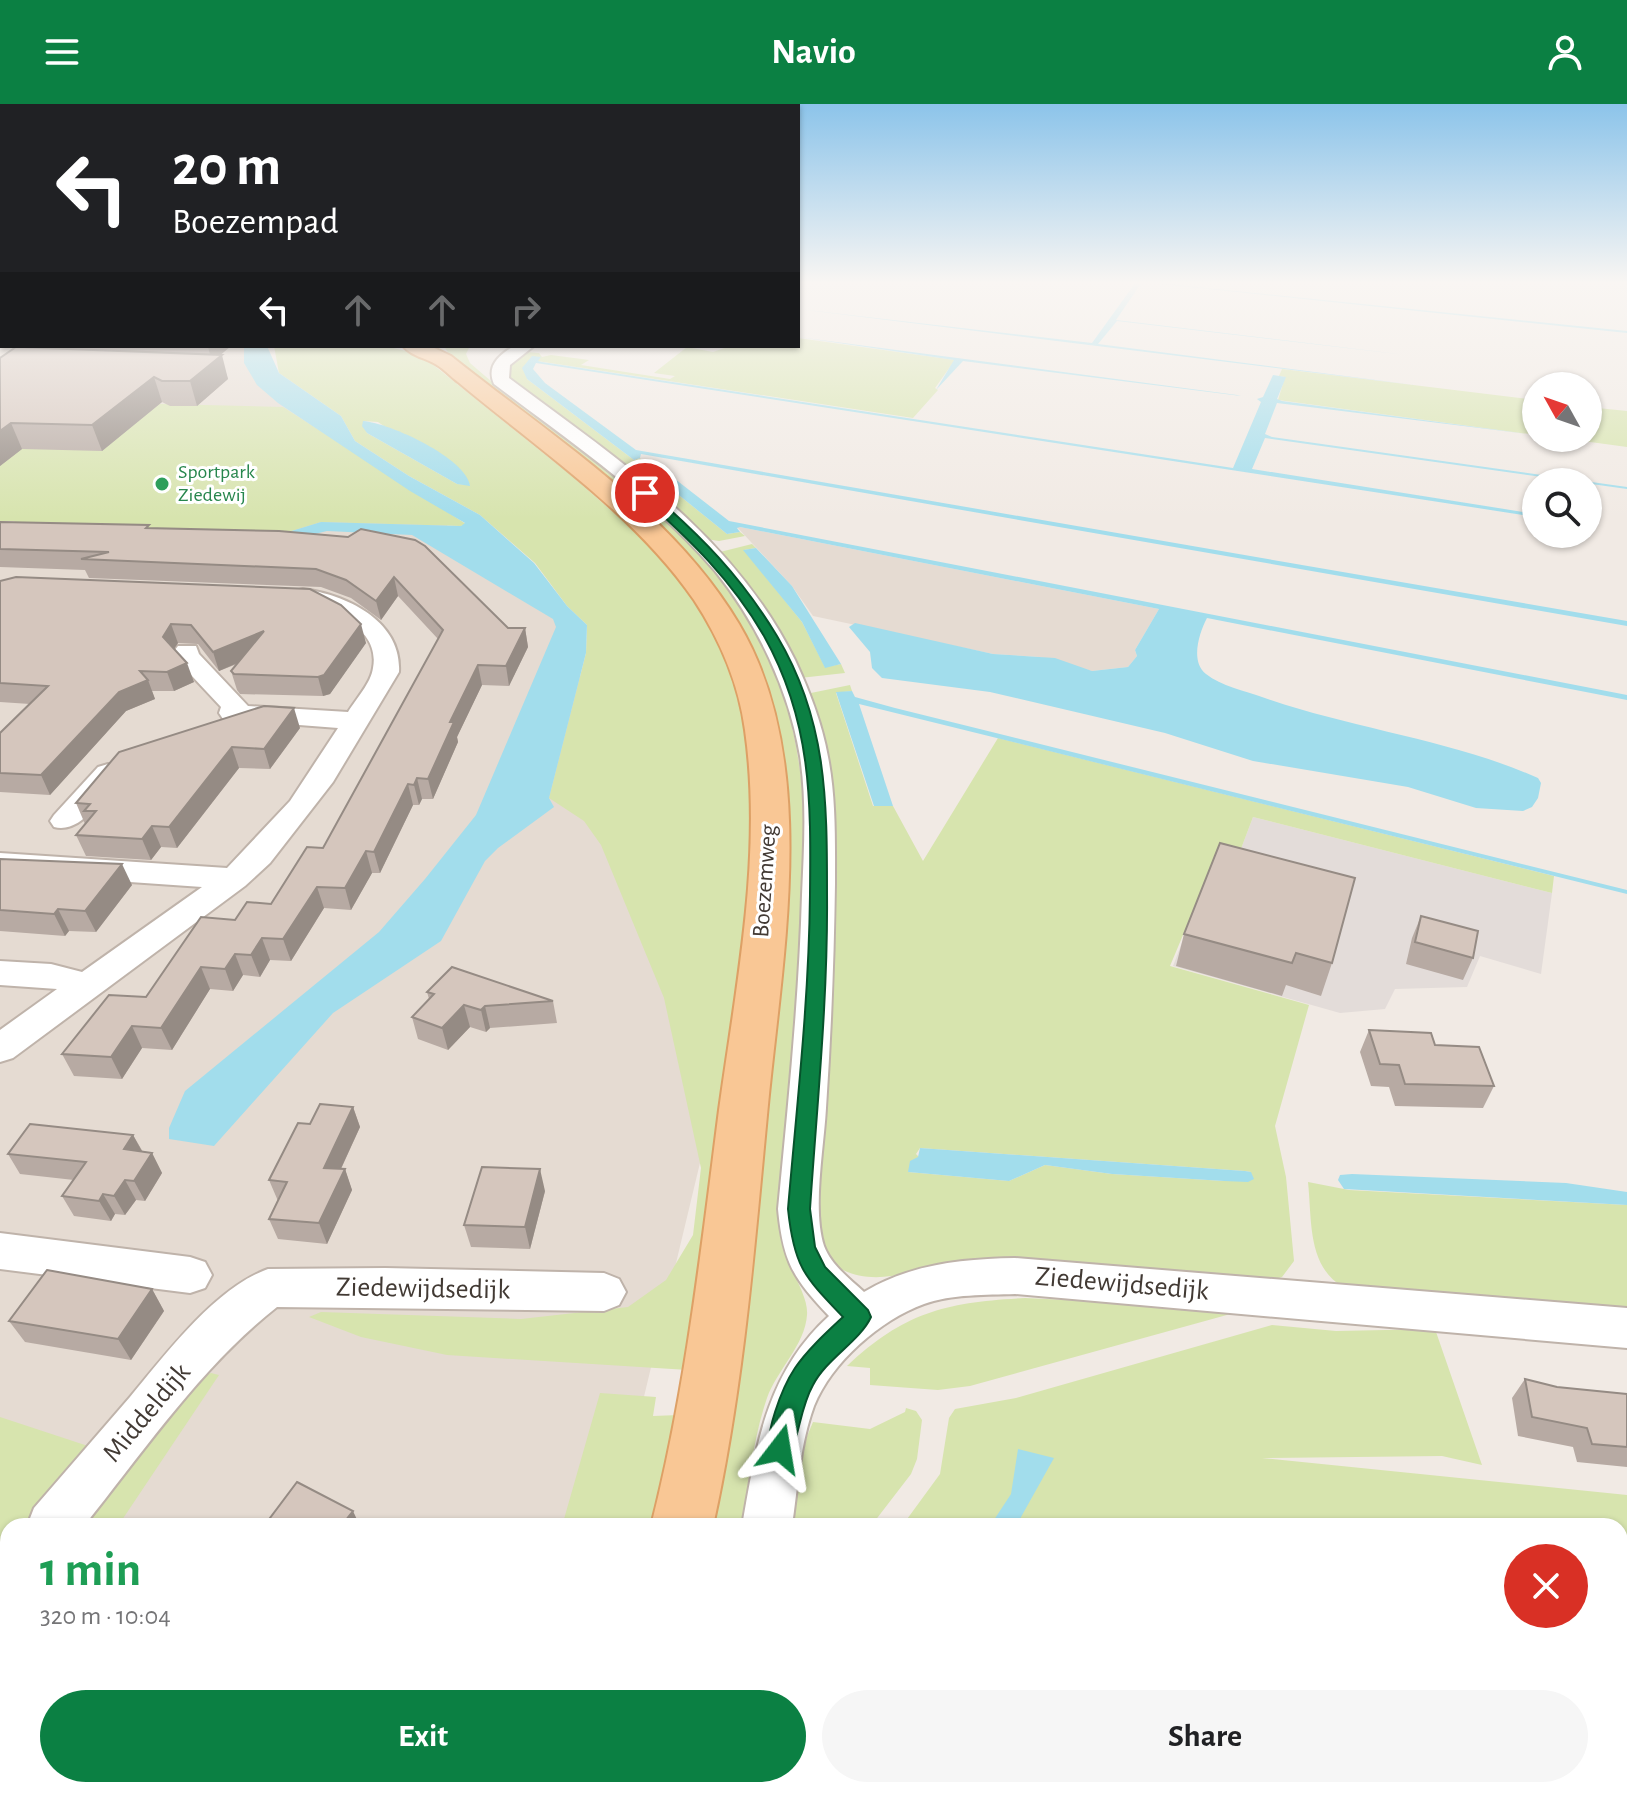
<!DOCTYPE html>
<meta charset="utf-8">
<style>
body{margin:0;font-family:"Alegreya Sans",sans-serif;background:#f6f6f6;color:#202124;height:100vh;display:flex;flex-direction:column;font-size:30px;white-space:nowrap}
*{box-sizing:border-box;margin:0}
p{font-size:26px;color:#757577}
.icon{flex:none;width:44px;height:44px;fill:none;stroke:currentColor;stroke-width:2;stroke-linecap:round;stroke-linejoin:round}
.map{position:relative;flex:1;overflow:hidden}
.drawer{position:absolute;left:0px;top:1414px;width:1628px;height:280px;display:flex;flex-direction:column;background:#fff;border-radius:24px 24px 0 0;box-shadow:0 2px 6px #0004}
.drawer>*{flex:none}
.guide{position:absolute;left:0px;top:0px;width:800px;height:244px;box-shadow:0 2px 6px #0004;background:#202124;color:#fff;overflow:hidden}
.needle{width:52px;rotate:310deg}
.fabs{position:absolute;left:1522px;top:268px;display:grid;gap:16px}
.fabs a{display:grid;place-items:center;width:80px;height:80px;border-radius:50%;background:#fff;box-shadow:0 2px 6px #0004;font-size:40px}
.pin{position:absolute;display:grid;place-items:center;width:68px;height:68px;color:#fff;margin:-34px;border:4px solid #fff;border-radius:50%;box-shadow:0 2px 8px #0007}
.me{position:absolute;width:88px;margin:-44px;rotate:14deg;stroke-linejoin:round;filter:drop-shadow(0 0 6px #0008)}
.turn{display:flex;align-items:center;gap:28px;height:168px;padding:0 40px;font-size:36px}
.turn .icon{width:104px;height:104px;stroke-width:2.5}
.turn b{display:block;font-size:56px;line-height:68px}
.lanes{display:flex;align-items:center;height:76px;padding:0 40px;background:#0003;justify-content:center;gap:40px;direction:ltr}
.lanes .off{opacity:.35}
.round{display:grid;place-items:center;flex:none;width:84px;height:84px;border-radius:42px;background:#f6f6f6}
.summary{display:flex;align-items:center;justify-content:space-between;height:136px;padding:0 40px}
h1{font-size:48px;font-weight:600;line-height:60px;color:#1e9e55}
.action{display:flex;gap:16px;margin-top:auto;padding:16px 40px}
.action a{flex:1;height:92px;border-radius:48px;background:#0b8043;color:#fff;font-size:32px;font-weight:600;line-height:92px;text-align:center}
.action a+a{background:#f6f6f6;color:#202124}
header{display:flex;justify-content:space-between;align-items:center;height:104px;padding:0 40px;background:#0b8043;color:#fff;font-size:36px;font-weight:600}
.map>svg:first-child{display:block}
</style>
<header><svg class="icon" aria-label="menu" viewBox="0 0 24 24"><path d="M4 6h16M4 12h16M4 18h16"/></svg>Navio<svg class="icon" aria-label="person" viewBox="0 0 24 24"><circle cx="12" cy="8" r="4"/><path d="M4 21q1-7 8-7t8 7"/></svg></header>
<div class="map">
<svg width="1627" height="1694" viewBox="0 0 1627 1694">
<rect width="100%" height="100%" fill="#f1eae4"/>
<g fill="#e5dbd2">
<polygon points="0,178 2,242 251,242 246,250 564,521 711,1013 613,1422 8,1422 8,1686 448,1686 443,1694 0,1694"/>
<polygon points="737,423 740,423 1159,505 1135,546 1137,552 1128,563 1092,567 1040,553 993,550 813,512 792,482"/>
</g>
<polygon fill="#e3dcd9" points="1253,713 1552,789 1541,870 1480,852 1467,883 1395,885 1385,905 1340,909 1173,862 1209,768 1230,774"/>
<g fill="#d7e4ae" fill-rule="evenodd">
<polygon points="798,234 955,256 935,284 938,286 913,314 537,257 532,252 527,275 634,356 640,354 654,371 727,430 740,428 745,432 719,437 706,435 509,276 508,262 527,248 539,249 542,253 551,251 589,256 581,261 670,275 675,272 654,269 687,243 713,248 730,242 798,242"/>
<path d="M274,242h112l35,9 152,122 74,65 35,40 28,43 24,56 14,63 3,96 -10,117 -53,413 -241,-15 -86,-18 -52,-20 12,-5 200,7 107,-12 38,-27 27,-45 8,-67 -37,-170 -63,-153 -17,-24 -35,-23 37,-145 1,-28 -20,-19 -32,-43 -55,-48 -71,-39 -54,-35 -14,-25 -62,-43zM363,317l15,1 92,63 -13,-1 -90,-51z"/>
<path d="M444,242h26l-4,8 4,9c76,67 164,119 234,193 168,178 78,460 76,678 3,28 29,59 27,81 -2,30 -30,55 -40,83 -14,40 -18,86 -26,128h-30l76,-710 -3,-47 -7,-40 -45,-116 -38,-51 -27,-28 -217,-178z"/>
<polygon points="1282,265 1536,296 1536,331 1278,296 1285,273 1279,272"/>
<polygon points="0,296 283,303 466,420 461,422 321,418 285,429 11,421 15,417 0,417"/>
<polygon points="1588,303 1627,307 1627,343 1561,334 1588,334"/>
<polygon points="752,440 756,444 744,446 802,518 825,563 841,560 845,569 800,574 763,503 720,448"/>
<path d="M850,581l2,6 -16,2 37,113h20l30,55 75,-123 556,138 -2,17 -299,-76 -23,61 -21,-5 -39,93 139,39 -34,121 11,51 8,84 -12,16 -13,4 -362,-8c-36,9 -71,5 -91,-29l-10,-550zM920,1044l325,23 6,1 -27,9 -112,-7 -67,-9 -36,16 -101,-9 11,-15 -3,-3z"/>
<path d="M1308,1078l41,8 278,15v110l-284,-28c-36,-21 -31,-68 -35,-105z"/>
<path d="M1025,1194l126,6 83,9 -264,73 -32,4 -68,-5v-17l-23,-2c58,-55 101,-64 178,-68z"/>
<polygon points="1272,1221 1336,1227 1435,1225 1482,1361 1442,1352 1262,1354 1627,1391 1627,1694 821,1694 823,1686 1620,1686 1620,1422 902,1422 940,1370 949,1314 955,1305 1016,1294"/>
<polygon points="211,1269 219,1271 118,1422 75,1422 186,1281"/>
<polygon points="600,1289 656,1293 653,1312 679,1311 653,1422 562,1422"/>
<polygon points="906,1304 916,1307 922,1316 917,1355 911,1370 871,1422 789,1422 803,1342 813,1318 870,1325 905,1308"/>
<polygon points="0,1313 88,1342 22,1422 8,1422 8,1439 0,1449"/>
<polygon points="433,1686 572,1686 569,1694 428,1694"/>
</g>
<g fill="#a2ddec">
<polygon points="1136,178 1147,178 1627,227 1627,229 1142,178 1116,216 1406,251 1117,217 1098,240 1414,281 798,205 1092,239"/>
<polygon points="798,233 1237,291 1241,292 963,257 936,286 954,256"/>
<polygon points="244,242 267,242 279,269 341,312 355,337 409,372 480,411 534,459 567,502 587,521 586,549 549,694 554,703 498,744 485,757 441,837 333,909 214,1042 169,1035 169,1024 185,987 379,828 425,775 476,711 556,523 553,515 412,431 327,427 278,439 285,429 321,418 461,422 465,419 410,387 278,299 257,281 244,259"/>
<polygon points="532,252 541,253 538,257 542,258 1233,364 1261,298 1257,295 1263,293 1273,271 1286,273 1277,295 1282,297 1536,331 1277,299 1265,330 1272,333 1627,383 1627,385 1265,334 1252,365 1536,410 1536,413 536,259 533,265 545,279 636,346 1627,517 1627,522 641,350 640,354 634,356 527,275 522,264"/>
<path d="M363,317c27,2 103,37 107,65l-13,-2 -90,-51 -5,-7z"/>
<path d="M666,368l63,49 898,174v5l-420,-82c-8,15 -17,44 -1,56 15,12 39,17 56,23 90,32 188,42 276,81l3,5 -3,15 -6,9 -9,4 -47,-3 -68,-21 -155,-26 -88,-28 -175,-41 -108,-14 -10,-10 -2,-16 -21,-25 6,-4 138,31 62,4 37,13 36,-4 9,-11 -2,-6 24,-41 -419,-82 -3,1 3,4 -13,2 -73,-59z"/>
<polygon points="756,444 792,482 841,560 825,564 802,518 743,446"/>
<polygon points="852,587 855,593 895,604 1627,786 1627,790 859,600 893,702 874,702 836,588"/>
<polygon points="920,1044 1245,1067 1251,1068 1254,1075 1248,1078 1224,1077 1112,1070 1045,1061 1009,1077 908,1068 910,1057 918,1053"/>
<polygon points="1352,1070 1566,1079 1627,1088 1627,1101 1344,1085 1338,1076 1340,1071"/>
<polygon points="1018,1345 1054,1354 1016,1422 990,1422 1011,1390"/>
<polygon points="902,1686 1120,1686 1087,1694 900,1694"/>
<polygon points="1393,1686 1529,1686 1543,1694 1410,1694"/>
</g>
<g fill="none" stroke-linecap="round" stroke-linejoin="round">
<g stroke="#bfb3aa" stroke-width="4">
<g id="minor">
<path d="M514,242h20l-24,19 -1,13c108,81 224,156 286,282 14,30 27,63 33,97 8,41 7,84 7,127 -1,74 -4,149 -9,224 -2,39 -14,101 -2,138 7,19 26,33 40,46 47,-28 97,-33 151,-34l612,50v40l-612,-54c-29,1 -63,0 -91,10 -44,16 -92,58 -110,102 -14,38 -16,80 -22,120h-50c14,-79 24,-153 87,-210 -36,-38 -46,-54 -51,-107 10,-104 21,-209 24,-314 2,-46 5,-93 -2,-139 -11,-66 -43,-133 -85,-185 -63,-74 -145,-129 -221,-187 -8,-18 5,-29 20,-38z"/>
<path d="M303,485c44,6 99,32 96,83l-66,110 -63,81 -25,23 -232,172 -13,4v-32l57,-41 -57,-4v-24l51,3 31,8 120,-85 -202,-14v-20l227,15 63,-67 48,-73 -115,-9 -4,-6 2,-6 -44,-47 -3,-9 4,-5h18l3,8 49,52 100,6c8,-13 23,-29 25,-44 8,-43 -47,-59 -78,-67l-4,-5 4,-5z"/>
<path d="M108,660l10,3 4,6 -4,6c-17,19 -36,55 -64,48l-4,-6 4,-6 44,-48z"/>
<polygon points="0,1129 190,1153 205,1158 212,1171 205,1184 190,1189 0,1165"/>
<path d="M385,1164l219,5 15,6 7,13 -7,13 -15,6 -327,-4c-76,60 -133,144 -193,219h-57l7,-18c32,-37 64,-74 96,-111 36,-43 85,-109 138,-128z"/>
<polygon points="8,1450 8,1508 0,1511 0,1453"/>
<polygon points="679,1686 737,1686 734,1694 676,1694"/>
</g>
</g>
<g stroke="#dda066" stroke-width="4">
<g id="major">
<path d="M403,242h27l21,10c100,80 221,155 288,268 83,140 42,337 28,491 -13,138 -24,275 -54,411h-62c35,-137 50,-276 68,-416 17,-124 44,-255 26,-380 -6,-46 -26,-92 -51,-130 -59,-86 -157,-152 -236,-218 -7,-5 -13,-12 -21,-17 -11,-7 -26,-9 -34,-19z"/>
<polygon points="569,1686 641,1686 638,1694 566,1694"/>
</g>
</g>
<use href="#minor" fill="#fff" fill-rule="evenodd"/>
<use href="#major" fill="#f9c795" fill-rule="evenodd"/>
</g>
<g fill="#b7aaa3">
<rect x="0" y="178" width="2" height="29"/>
<polygon points="43,242 231,242 220,251 228,275 197,302 170,302 162,298 102,347 22,345 0,362 0,254 44,244"/>
<polygon points="0,418 348,433 508,524 525,524 528,543 509,582 482,581 457,633 458,638 433,695 422,695 419,701 413,701 380,769 372,769 351,806 324,804 291,857 270,856 260,873 243,871 233,887 210,885 172,946 142,944 122,975 74,972 62,950 146,893 235,816 271,800 323,744 438,535 398,492 381,516 351,494 321,483 89,474 85,466 0,463"/>
<polygon points="0,477 366,539 330,590 323,592 240,590 237,586 231,567 237,560 219,567 198,540 178,539 174,545 194,578 174,587 152,587 155,595 126,607 50,691 0,688 0,629 30,600 0,598"/>
<polygon points="300,624 270,665 239,664 177,744 161,743 151,756 86,752 76,731 85,720 76,699 119,648"/>
<polygon points="0,755 132,781 96,828 69,827 65,832 0,827"/>
<polygon points="1355,774 1332,859 1321,892 1286,881 1282,892 1176,862 1184,830"/>
<polygon points="1421,812 1473,854 1463,876 1406,860 1412,834"/>
<polygon points="427,888 553,897 557,919 490,924 486,928 470,923 448,946 418,935 412,913 429,895"/>
<polygon points="1369,926 1435,941 1494,982 1483,1004 1395,1002 1389,983 1371,982 1360,948"/>
<polygon points="353,1003 360,1023 341,1065 345,1065 352,1086 327,1140 278,1135 269,1115 278,1097 269,1076 310,1020"/>
<polygon points="133,1031 143,1048 152,1049 162,1069 145,1097 136,1096 125,1111 115,1110 111,1117 74,1112 62,1092 74,1076 20,1070 8,1050"/>
<polygon points="545,1087 530,1145 471,1143 464,1121"/>
<polygon points="152,1185 164,1207 131,1256 25,1238 9,1217"/>
<polygon points="1525,1275 1557,1283 1627,1290 1627,1363 1577,1358 1573,1343 1518,1332 1512,1294"/>
</g>
<g fill="#958b84">
<polygon points="210,242 231,242 212,258 208,243"/>
<polygon points="222,251 228,275 197,302 190,277"/>
<polygon points="154,273 162,298 102,347 92,321"/>
<polygon points="11,319 22,345 0,362 0,327"/>
<polygon points="394,473 398,492 381,516 376,497"/>
<polygon points="171,520 178,539 170,551 163,533"/>
<polygon points="361,520 366,539 330,590 323,592 318,573"/>
<polygon points="525,524 528,543 509,582 506,562"/>
<polygon points="264,527 270,545 219,567 213,548"/>
<polygon points="187,559 194,578 174,587 167,568"/>
<polygon points="478,561 482,581 457,633 458,638 433,695 428,675 450,618"/>
<polygon points="148,576 155,595 126,607 50,691 41,671 119,588"/>
<polygon points="294,604 300,624 270,665 264,645"/>
<polygon points="232,643 239,664 177,744 169,723"/>
<polygon points="417,674 422,695 419,701 414,681"/>
<polygon points="408,680 413,701 380,769 374,748"/>
<polygon points="152,722 161,743 151,756 142,735"/>
<polygon points="366,747 372,769 351,806 345,784"/>
<polygon points="122,760 132,781 96,828 85,807"/>
<polygon points="317,783 324,804 291,857 283,835"/>
<polygon points="58,805 69,827 65,832 54,810"/>
<polygon points="262,834 270,856 260,873 251,851"/>
<polygon points="235,850 243,871 233,887 225,865"/>
<polygon points="201,863 210,885 172,946 161,924"/>
<polygon points="464,901 470,923 448,946 442,924"/>
<polygon points="485,902 490,924 486,928 481,906"/>
<polygon points="132,922 142,944 122,975 111,953"/>
<polygon points="353,1003 360,1023 332,1084 324,1064"/>
<polygon points="133,1031 144,1051 124,1045"/>
<polygon points="152,1049 162,1069 145,1097 134,1077"/>
<polygon points="345,1065 352,1086 327,1140 319,1119"/>
<polygon points="540,1065 545,1087 530,1145 525,1123"/>
<polygon points="125,1076 136,1096 125,1111 114,1092"/>
<polygon points="103,1090 115,1110 111,1117 99,1097"/>
<polygon points="152,1185 164,1207 131,1256 118,1235"/>
<polygon points="353,1407 360,1422 341,1422"/>
<polygon points="98,1686 154,1686 148,1694 92,1694"/>
</g>
<g fill="#d5c6bd" stroke="#958b84" stroke-width="2">
<rect x="0" y="178" width="2" height="15"/>
<polygon points="169,242 210,242 208,243"/>
<polygon points="16,243 222,251 190,277 162,277 154,273 92,321 11,319 0,327 0,254"/>
<polygon points="0,418 149,421 146,424 279,427 348,433 361,425 415,436 425,442 508,524 525,524 506,562 478,561 450,618 454,618 428,675 417,674 414,681 408,680 374,748 366,747 345,784 317,783 283,835 262,834 251,851 235,850 225,865 201,863 161,924 132,922 111,953 62,950 109,891 146,893 201,813 235,816 247,798 271,800 307,743 323,744 443,526 394,473 376,497 346,476 316,465 81,455 109,448 0,445"/>
<polygon points="16,473 310,485 341,501 361,520 324,571 318,573 234,570 231,567 264,527 213,548 191,521 171,520 163,533 187,559 167,568 140,567 148,576 119,588 41,671 0,669 0,629 48,582 0,579 0,477"/>
<polygon points="264,602 294,604 264,645 232,643 169,723 152,722 142,735 76,731 96,707 84,707 90,700 76,699 119,648"/>
<polygon points="1220,739 1355,774 1332,859 1296,849 1292,859 1184,830"/>
<polygon points="0,755 122,760 85,807 58,805 54,810 0,806"/>
<polygon points="1421,812 1478,827 1473,854 1415,838"/>
<polygon points="452,863 553,897 485,902 481,906 464,901 442,924 412,913 434,890 427,888"/>
<polygon points="1369,926 1431,929 1435,941 1479,943 1494,982 1405,980 1399,961 1380,960"/>
<polygon points="320,1000 353,1003 324,1064 345,1065 319,1119 269,1115 287,1078 269,1076 298,1019 310,1020"/>
<polygon points="30,1020 133,1031 124,1045 152,1049 134,1077 125,1076 114,1092 103,1090 99,1097 62,1092 86,1058 8,1050"/>
<polygon points="482,1063 540,1065 525,1123 464,1121"/>
<polygon points="47,1166 152,1185 118,1235 9,1217"/>
<polygon points="1525,1275 1557,1283 1627,1290 1627,1343 1592,1340 1587,1324 1532,1313"/>
<polygon points="297,1378 353,1407 341,1422 264,1422"/>
<polygon points="1,1570 8,1574 8,1686 98,1686 92,1694 0,1694 0,1572"/>
</g>
<linearGradient id="sky" x2="0" y2="1"><stop stop-color="#8cc4ea"/><stop offset="0.43" stop-color="#f9f6f3"/><stop offset="1" stop-color="#f9f6f3" stop-opacity="0"/></linearGradient>
<rect width="1627" height="415" fill="url(#sky)"/>
<path fill="#0b8043" stroke="#07532c" stroke-width="2" d="M641,387h8c53,46 91,84 128,145 50,84 50,164 50,258 1,105 -10,210 -17,315l5,38 10,20 43,43 3,7c-11,24 -45,42 -58,68 -13,23 -13,49 -24,72l-9,4 -9,-4c-9,-20 12,-71 24,-89 13,-19 32,-36 48,-51 -39,-41 -49,-50 -55,-108 9,-105 21,-209 22,-314 1,-94 2,-173 -46,-259 -33,-57 -74,-96 -123,-140z"/>
<circle fill="#2e9e5b" stroke="#fff" stroke-width="3" cx="162" cy="380" r="8"/>
<g text-anchor="middle" dominant-baseline="central" stroke-width="6" stroke-linejoin="round" paint-order="stroke">
<g font-size="20" fill="#27864d" stroke="#fff" text-anchor="start">
<text x="178" y="368">Sportpark<tspan x="178" dy="23">Ziedewij</tspan></text>
</g>
<g font-size="24" fill="#423a34" stroke="#fff">
<text transform="translate(765 777) rotate(-86)">Boezemweg</text>
</g>
<g font-size="28" fill="#423a34" stroke="#fff">
<text transform="translate(1122 1180) rotate(5)">Ziedewijdsedijk</text>
<text transform="translate(423 1185) rotate(1)">Ziedewijdsedijk</text>
<text transform="translate(147 1309) rotate(-50)">Middeldijk</text>
</g>
</g>
</svg>
<div class="fabs">
<a><svg class="needle" viewBox="-14 -14 28 28"><path d="M0-13l5 13h-10z" fill="#e53935"/><path d="M0 13l5-13h-10z" fill="#757577"/></svg></a>
<a><svg class="icon" aria-label="search" viewBox="0 0 24 24"><circle cx="10" cy="10" r="6"/><path d="M15 15l6 6"/></svg></a>
</div>
<div class="pin" style="left:645px;top:389px;background:#d93025"><svg class="icon" aria-label="arrive" viewBox="0 0 24 24"><path d="M6 21V4h12l-3 4 3 4H6"/></svg></div>
<svg class="me" style="left:780px;top:1345px" viewBox="-20 -20 40 40"><path d="M0-17L14 15 0 8-14 15z" fill="#0b8043" stroke="#fff" stroke-width="4"/></svg>
<div class="guide">
<div class="turn"><svg class="icon" aria-label="left" viewBox="0 0 24 24"><path d="M17 20v-9H6M10 6l-5 5 5 5"/></svg><div><b>20 m</b>Boezempad</div></div>
<div class="lanes"><svg class="icon" aria-label="left" viewBox="0 0 24 24"><path d="M17 20v-9H6M10 6l-5 5 5 5"/></svg><svg class="icon off" aria-label="ahead" viewBox="0 0 24 24"><path d="M12 20V5M6 11l6-6 6 6"/></svg><svg class="icon off" aria-label="ahead" viewBox="0 0 24 24"><path d="M12 20V5M6 11l6-6 6 6"/></svg><svg class="icon off" aria-label="right" viewBox="0 0 24 24"><path d="M7 20v-9h11M14 6l5 5-5 5"/></svg></div>
</div>
<section class="drawer">
<div class="summary"><div><h1>1 min</h1><p>320 m · 10:04</p></div><a class="round" style="background:#d93025;color:#fff"><svg class="icon" aria-label="close" viewBox="0 0 24 24"><path d="M6 6l12 12M18 6L6 18"/></svg></a></div>
<div class="action"><a>Exit</a><a>Share</a></div>
</section>
</div>
